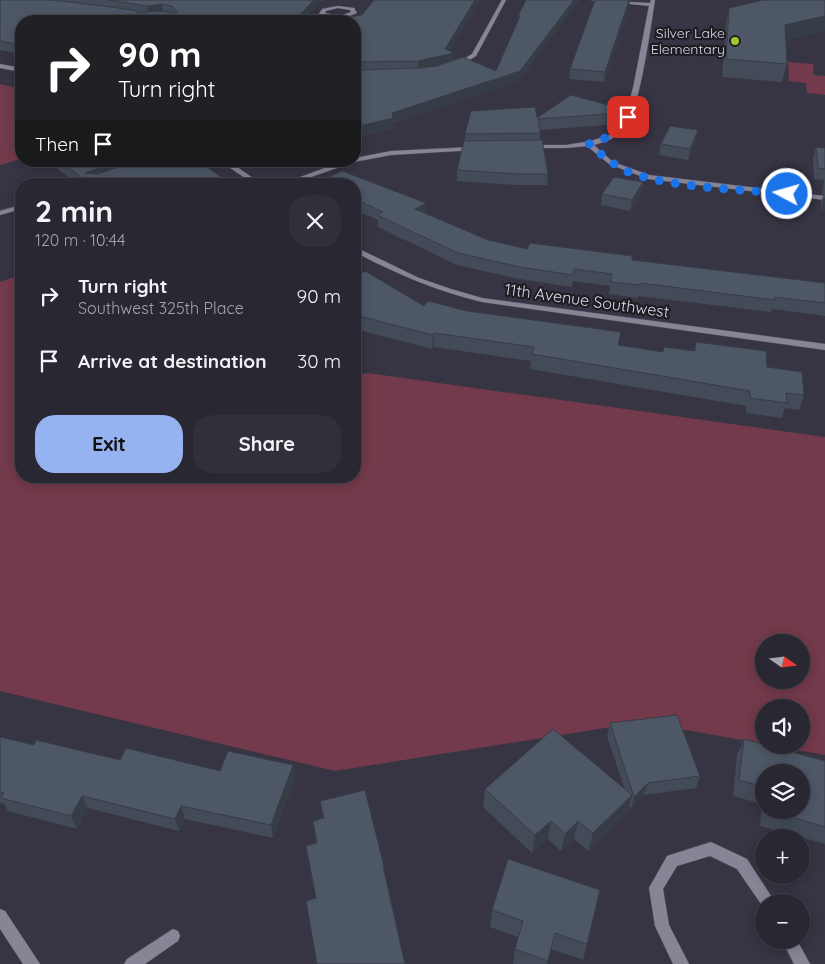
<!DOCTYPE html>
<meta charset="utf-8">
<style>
body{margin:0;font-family:Quicksand,sans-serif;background:#312f3a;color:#f1f3f6;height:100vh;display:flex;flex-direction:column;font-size:19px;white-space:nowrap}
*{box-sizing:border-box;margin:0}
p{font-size:16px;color:#a5a5ac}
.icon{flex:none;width:28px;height:28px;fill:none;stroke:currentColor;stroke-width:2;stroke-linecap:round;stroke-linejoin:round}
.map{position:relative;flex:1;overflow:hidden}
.sheet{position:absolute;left:15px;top:178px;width:346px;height:305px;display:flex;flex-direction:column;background:#292732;border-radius:20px;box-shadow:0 2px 12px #0003,0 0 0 1px #45444d}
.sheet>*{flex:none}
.hud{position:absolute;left:15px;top:15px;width:346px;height:152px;border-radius:20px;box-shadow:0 2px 12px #0003,0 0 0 1px #45444d;background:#202124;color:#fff;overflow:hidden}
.needle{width:32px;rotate:104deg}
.fabs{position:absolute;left:755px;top:634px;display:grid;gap:10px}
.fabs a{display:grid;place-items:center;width:55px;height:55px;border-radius:50%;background:#292732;box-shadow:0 2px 12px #0003,0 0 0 1px #45444d;font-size:25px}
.pin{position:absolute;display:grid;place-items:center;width:42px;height:42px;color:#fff;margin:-21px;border-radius:10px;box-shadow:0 2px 8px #0006}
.me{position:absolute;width:55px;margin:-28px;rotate:276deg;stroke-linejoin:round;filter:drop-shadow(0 0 4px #0008)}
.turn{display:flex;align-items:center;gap:18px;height:105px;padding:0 20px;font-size:22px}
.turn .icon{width:65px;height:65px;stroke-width:2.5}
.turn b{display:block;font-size:35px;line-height:42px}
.then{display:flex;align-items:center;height:48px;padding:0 20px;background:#0003;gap:10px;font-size:19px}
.round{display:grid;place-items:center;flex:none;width:52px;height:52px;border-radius:20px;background:#312f3a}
.head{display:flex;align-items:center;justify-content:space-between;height:85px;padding:0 20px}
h1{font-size:30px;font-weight:700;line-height:38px}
.cta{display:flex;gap:10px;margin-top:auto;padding:10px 20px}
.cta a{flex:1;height:58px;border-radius:20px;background:#95b2f1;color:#111;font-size:20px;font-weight:700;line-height:58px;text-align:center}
.cta a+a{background:#312f3a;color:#f1f3f6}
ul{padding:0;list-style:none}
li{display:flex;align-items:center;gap:15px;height:65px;padding:0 20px}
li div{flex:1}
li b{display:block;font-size:19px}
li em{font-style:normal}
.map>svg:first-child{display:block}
</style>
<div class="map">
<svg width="825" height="964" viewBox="0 0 825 964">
<rect width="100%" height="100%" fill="#373443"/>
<g fill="#723a4a" fill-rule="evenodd">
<polygon points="788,62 813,64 814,75 825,76 825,95 807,93 806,83 789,81"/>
<polygon points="0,84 21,89 21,159 0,165"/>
<path d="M21,275v201h334v-101l13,-2 457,64v318l-56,-10h32v-37h-37v36l-122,-22 -307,49 -335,-80v-409zM764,642h37v38h-37z"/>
</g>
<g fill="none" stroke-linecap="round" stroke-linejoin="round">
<g stroke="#53515d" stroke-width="1">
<g id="minor">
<polygon points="502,0 506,0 476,56 460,66 456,66 456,64 472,54"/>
<path d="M591,0l59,3 1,-3h4c-4,25 -16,115 -31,130 -8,8 -19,12 -30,15l19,17 36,13 176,21v4l-177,-21 -39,-15 -22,-18 -21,2h-38l-1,-1 3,-2h36l25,-4 21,-7 8,-7 4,-7 9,-32 16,-82z"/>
<path d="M338,6l16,2 3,5 -18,7 -20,-6 3,-5zM338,8l12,2 1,2 -12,4 -14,-3 1,-2z"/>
<polygon points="0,64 21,68 21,72 0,68"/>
<polygon points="473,147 475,148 475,150 391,155 354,162 291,184 281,184 344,161 355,161 355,158 391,151"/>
<polygon points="220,161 228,161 262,184 254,184"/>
<polygon points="21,205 21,209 0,215 0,211"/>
<path d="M355,247l64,31 32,11 31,9 343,46v6l-343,-48c-45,-11 -86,-28 -127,-50z"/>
<polygon points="711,842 747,859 775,902 764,902 763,907 737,869 710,856 677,866 663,889 669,925 689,964 673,964 655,926 649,888 667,856"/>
<polygon points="0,909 5,911 40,964 23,964 0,929"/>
<polygon points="173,929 178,931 180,936 178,941 145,964 124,964 127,959"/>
<polygon points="782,940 797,940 810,964 794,964"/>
</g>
</g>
<use href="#minor" fill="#878496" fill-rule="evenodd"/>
</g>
<g fill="#434b58" fill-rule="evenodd">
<polygon points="0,0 322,0 303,21 21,21 21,54 0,50"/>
<polygon points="526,0 519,81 393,123 394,129 355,138 355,21 450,51 454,60 496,71 518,22 518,16"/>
<polygon points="595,0 631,0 630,0 629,6 604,82 569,79 570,69"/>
<polygon points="729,8 786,41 787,64 782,82 722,77 726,25"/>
<polygon points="623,109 621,119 618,124 540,130 540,140 548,174 547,185 517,185 457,181 457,170 465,141 465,134 537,118"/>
<polygon points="698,130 696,141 688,160 659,155 661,144"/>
<polygon points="816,147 825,148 825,209 820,210 821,201 824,194 822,194 824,180 814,179 813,158"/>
<polygon points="48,161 198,161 224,184 77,184"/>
<polygon points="342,171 426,203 426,214 488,240 527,249 530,243 632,256 632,260 825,283 825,316 772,309 771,312 638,296 637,298 609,294 610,286 573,281 572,287 519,279 457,265 378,227 378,220 355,210 355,184 318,184 318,182"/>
<polygon points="643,182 641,194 630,211 601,205 602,194"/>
<polygon points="355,275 424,306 467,311 619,345 663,352 664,347 694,351 696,342 767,367 804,395 799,410 785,408 782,418 746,413 746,406 530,369 531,361 434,347 432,349 355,329"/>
<polygon points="610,723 700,776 696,788 644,795 631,809 629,805 627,813 588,851 574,839 561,851 548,839 532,853 483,807 485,789 624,787 607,736"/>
<polygon points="0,737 34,745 120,760 220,771 293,765 295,778 273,838 185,819 179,831 88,808 77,829 8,811 4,804 0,803"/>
<path d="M744,739l81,22v83l-65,-18 2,-22 -29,-8 4,-41zM764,772l37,38h-37z"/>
<polygon points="320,801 384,866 385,876 316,898 306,846 316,843 313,821 323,818"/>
<polygon points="492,910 587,944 583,960 551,949 547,964 513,964 515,949 518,937 490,927"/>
</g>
<g fill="#373d47">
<polygon points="314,0 322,0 303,21 294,21"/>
<polygon points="475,0 480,0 448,54 454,53 454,63 418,72 418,61 445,49"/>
<polygon points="574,0 580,0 519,81 393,123 394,129 355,138 355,127 392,113 520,71"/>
<polygon points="629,0 630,0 629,6 604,82 605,72"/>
<polygon points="162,4 163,13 149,15 147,6"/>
<polygon points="825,16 825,31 781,42 785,25"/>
<polygon points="623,109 621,119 618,124 620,113"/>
<polygon points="698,130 696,141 688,160 690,149"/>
<polygon points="117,161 149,161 90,184 85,173"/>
<polygon points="224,179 224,184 209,184"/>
<polygon points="643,182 641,194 630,211 632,200"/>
<polygon points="824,198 825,198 825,209 820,210"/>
<polygon points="426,203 426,214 415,209"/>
<polygon points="434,333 434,347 432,349 433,335"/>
<polygon points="293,765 295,778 273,838 271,825"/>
<polygon points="648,783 644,795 631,809 634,797"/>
<polygon points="632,795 627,813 588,851 593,833"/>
<polygon points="82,796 88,808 77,829 71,816"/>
<polygon points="181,806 185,819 179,831 175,819"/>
<polygon points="551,821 548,839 532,853 535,835"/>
<polygon points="578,821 574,839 561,851 565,834"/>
</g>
<g fill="#4e5766" stroke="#373d47">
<polygon points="0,0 52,0 111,7 137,11 138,13 158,11 175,13 177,12 172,6 162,4 147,6 108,0 314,0 294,21 21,21 21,45 0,41"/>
<polygon points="374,0 475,0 445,49 454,53 418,61 355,62 355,21 319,21 362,15"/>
<polygon points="526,0 574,0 520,71 392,113 393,118 355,127 355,70 420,68 437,66 463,57 496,71 520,16 518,16"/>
<polygon points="595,0 629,0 605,72 570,69"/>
<polygon points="763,0 825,0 825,16 785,25 787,64 726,59 729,8"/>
<polygon points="571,95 623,109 620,113 538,119 540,133 465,134 471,111 535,107 537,118"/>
<polygon points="670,126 698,130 690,149 661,144"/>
<polygon points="542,140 548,174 518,174 457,170 464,141"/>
<polygon points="816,147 825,148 825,169 818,168"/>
<polygon points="60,161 117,161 85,173 98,174 136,161 198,161 224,179 209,184 90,184"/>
<polygon points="342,171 426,203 415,209 488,240 527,249 530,243 632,256 632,260 825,283 825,303 774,297 775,300 640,283 639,285 611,282 612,274 574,269 573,275 520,267 458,253 377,215 383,212 355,199 355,184 322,184 318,182"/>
<polygon points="614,177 643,182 632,200 602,194"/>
<polygon points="365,271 424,306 428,301 467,311 621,332 618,345 663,352 664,347 695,351 696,342 766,351 767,367 802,372 804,395 786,393 787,403 750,398 750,391 532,354 534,347 434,333 433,335 355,315 355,275"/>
<polygon points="677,715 700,776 648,783 634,797 610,723"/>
<polygon points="553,729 632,795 593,833 578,821 565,834 551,821 535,835 485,789"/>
<polygon points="0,737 34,745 36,740 120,760 126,748 220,771 228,751 293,765 271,825 181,806 175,819 82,796 71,816 1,798 4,793 0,792"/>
<polygon points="744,739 825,761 825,827 767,810 801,810 801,772 764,772 764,787 739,780"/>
<polygon points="365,790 384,866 383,866 405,964 317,964 306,901 316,898 306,846 317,843 313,821 324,818 320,801"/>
<polygon points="508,859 600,890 587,944 555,933 548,961 515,949 523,921 492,910"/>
</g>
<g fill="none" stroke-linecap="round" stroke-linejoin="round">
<path stroke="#1a73e8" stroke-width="9" stroke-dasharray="0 16.2" d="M628,117c-8,17 -22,21 -39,27 12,10 23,20 37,27 41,17 116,18 161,23"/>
</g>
<circle fill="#a0c92b" stroke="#1e1d24" stroke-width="2" cx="735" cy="41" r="5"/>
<g text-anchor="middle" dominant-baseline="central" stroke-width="4.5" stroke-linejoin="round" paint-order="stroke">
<g font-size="14" fill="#dad8e2" stroke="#1e1d24" text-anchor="end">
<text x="725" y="33">Silver Lake<tspan x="725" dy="16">Elementary</tspan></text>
</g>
<g font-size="16" fill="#dad8e2" stroke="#1e1d24">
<text transform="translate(587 300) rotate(8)">11th Avenue Southwest</text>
</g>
</g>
</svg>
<div class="fabs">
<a><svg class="needle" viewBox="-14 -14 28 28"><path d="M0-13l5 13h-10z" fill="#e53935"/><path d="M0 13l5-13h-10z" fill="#a5a5ac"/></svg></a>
<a><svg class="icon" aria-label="sound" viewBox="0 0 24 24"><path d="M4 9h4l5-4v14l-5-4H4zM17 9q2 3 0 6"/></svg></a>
<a><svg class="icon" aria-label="layers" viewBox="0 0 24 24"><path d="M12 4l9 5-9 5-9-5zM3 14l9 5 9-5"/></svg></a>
<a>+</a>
<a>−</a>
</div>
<div class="pin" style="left:628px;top:117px;background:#d93025"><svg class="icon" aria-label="arrive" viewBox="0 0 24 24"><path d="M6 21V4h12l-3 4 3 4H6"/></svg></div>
<svg class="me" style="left:787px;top:194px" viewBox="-20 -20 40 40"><circle r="17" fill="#1a73e8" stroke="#fff" stroke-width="3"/><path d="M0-11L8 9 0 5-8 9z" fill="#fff"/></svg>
<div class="hud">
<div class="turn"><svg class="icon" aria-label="right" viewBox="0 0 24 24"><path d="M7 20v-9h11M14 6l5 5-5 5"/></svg><div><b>90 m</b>Turn right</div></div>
<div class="then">Then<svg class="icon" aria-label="arrive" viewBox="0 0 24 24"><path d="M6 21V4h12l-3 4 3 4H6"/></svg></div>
</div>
<section class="sheet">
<div class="head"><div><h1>2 min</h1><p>120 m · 10:44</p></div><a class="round"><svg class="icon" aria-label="close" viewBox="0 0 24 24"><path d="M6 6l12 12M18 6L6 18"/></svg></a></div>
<ul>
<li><svg class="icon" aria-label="right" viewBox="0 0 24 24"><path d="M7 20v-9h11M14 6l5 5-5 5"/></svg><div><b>Turn right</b><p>Southwest 325th Place</p></div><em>90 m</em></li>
<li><svg class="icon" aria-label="arrive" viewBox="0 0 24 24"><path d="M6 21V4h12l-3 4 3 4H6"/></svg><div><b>Arrive at destination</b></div><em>30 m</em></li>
</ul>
<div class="cta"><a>Exit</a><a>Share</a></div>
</section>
</div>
